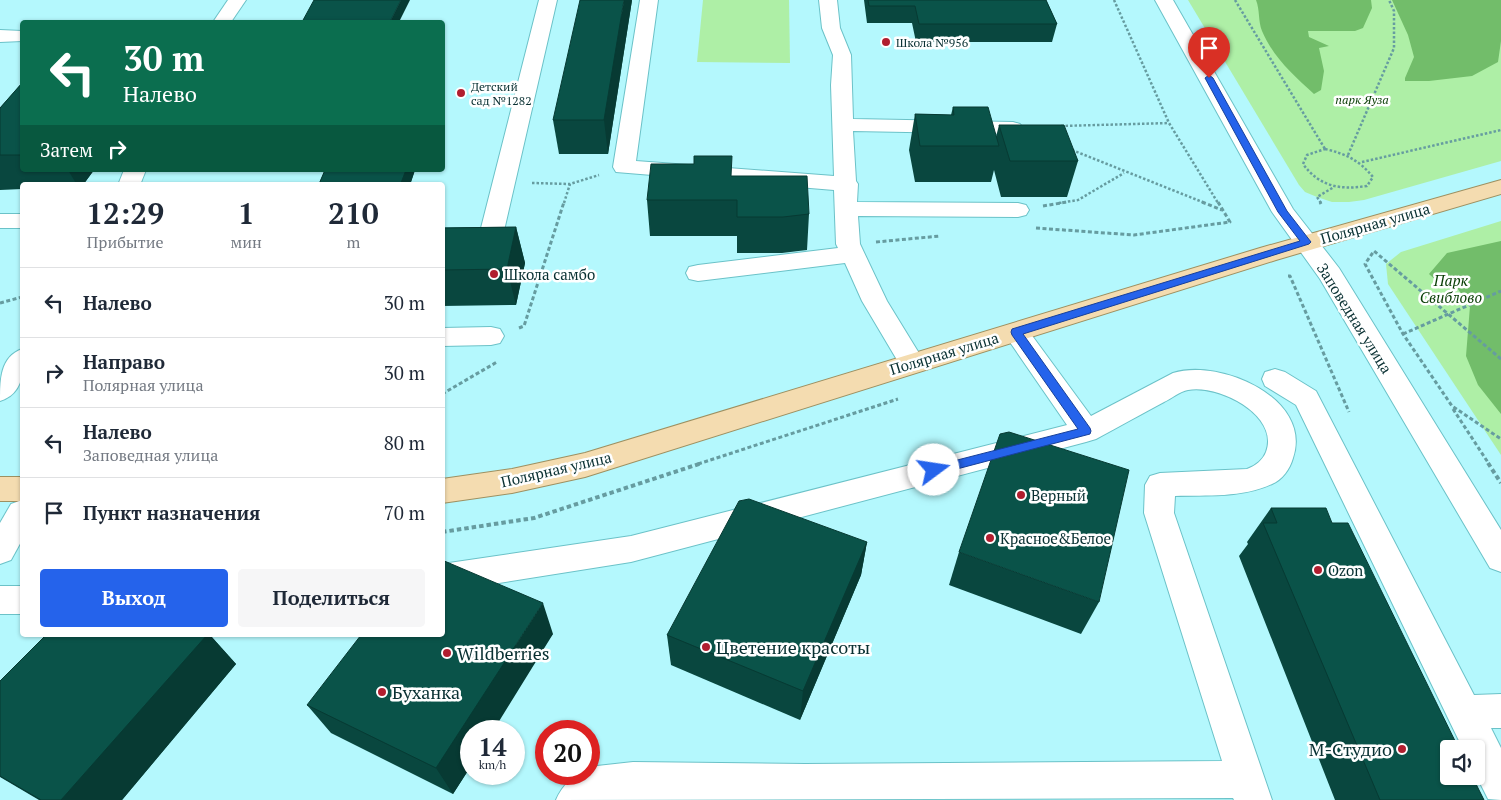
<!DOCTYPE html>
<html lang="ru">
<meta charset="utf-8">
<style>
body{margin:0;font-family:"PT Serif",serif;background:#f6f6f7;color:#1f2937;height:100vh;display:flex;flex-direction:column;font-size:19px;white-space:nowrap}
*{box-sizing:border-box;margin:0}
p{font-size:16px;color:#747a83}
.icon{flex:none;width:28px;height:28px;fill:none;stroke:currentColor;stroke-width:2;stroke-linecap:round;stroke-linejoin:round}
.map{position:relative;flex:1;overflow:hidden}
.side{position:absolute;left:20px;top:182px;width:425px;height:455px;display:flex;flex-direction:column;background:#fff;border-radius:5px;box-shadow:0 1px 4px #0004}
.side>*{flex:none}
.hud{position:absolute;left:20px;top:20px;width:425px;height:152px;border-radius:5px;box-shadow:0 1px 4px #0004;background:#0b6e4f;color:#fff;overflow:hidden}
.buttons{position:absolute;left:1440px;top:740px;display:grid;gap:10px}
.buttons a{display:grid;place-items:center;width:45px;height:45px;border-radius:5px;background:#fff;box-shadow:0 1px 4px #0004;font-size:25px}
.speed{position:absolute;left:460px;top:720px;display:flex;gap:10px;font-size:25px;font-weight:700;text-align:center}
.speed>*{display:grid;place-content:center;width:65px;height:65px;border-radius:50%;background:#fff;box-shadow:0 1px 4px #0004;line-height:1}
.speed small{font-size:12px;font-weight:400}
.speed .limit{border:8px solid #d22;background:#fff;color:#111}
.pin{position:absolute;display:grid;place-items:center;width:42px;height:42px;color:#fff;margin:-51px -21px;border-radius:50% 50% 50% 0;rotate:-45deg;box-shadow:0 0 5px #0007}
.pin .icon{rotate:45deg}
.me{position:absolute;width:55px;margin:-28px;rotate:76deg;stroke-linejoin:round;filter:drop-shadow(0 0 4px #0008)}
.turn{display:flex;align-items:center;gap:18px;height:105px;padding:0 20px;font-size:22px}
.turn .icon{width:65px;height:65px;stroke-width:2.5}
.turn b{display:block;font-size:35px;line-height:42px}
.then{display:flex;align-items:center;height:48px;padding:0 20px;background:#0003;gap:10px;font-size:19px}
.eta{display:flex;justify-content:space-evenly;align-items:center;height:85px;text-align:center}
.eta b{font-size:30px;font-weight:700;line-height:35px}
.primary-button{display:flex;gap:10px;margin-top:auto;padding:10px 20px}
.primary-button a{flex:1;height:58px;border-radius:5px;background:#2563eb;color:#fff;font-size:20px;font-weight:700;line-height:58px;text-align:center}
.primary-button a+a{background:#f6f6f7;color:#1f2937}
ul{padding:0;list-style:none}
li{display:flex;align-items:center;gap:15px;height:70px;padding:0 20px;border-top:1px solid #e0e1e3}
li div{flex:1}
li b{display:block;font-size:19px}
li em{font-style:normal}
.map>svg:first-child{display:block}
</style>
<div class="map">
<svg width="1501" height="800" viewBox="0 0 1501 800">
<rect width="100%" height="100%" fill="#b4f8fd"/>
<g fill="#aeefa6">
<polygon points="703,0 789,0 790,63 697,62"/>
<polygon points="1188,0 1501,0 1501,161 1364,200 1349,202 1332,202 1317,197 1305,192 1299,185"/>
<polygon points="1501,221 1501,455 1388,284 1386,264 1401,252"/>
</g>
<g fill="#72bd6a">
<path d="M1256,0h115l1,8 -9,20 -8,3h-47l1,6 20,9 -10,2 5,23 -3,19 -7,4c-21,-19 -41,-37 -52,-63 -4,-10 -2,-21 -6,-31z"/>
<polygon points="1392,0 1501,0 1501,41 1498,62 1472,76 1429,81 1405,81 1405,78 1414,57 1408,35"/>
<polygon points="1501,241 1501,414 1478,385 1466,356 1470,306 1455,285 1440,284 1429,274 1447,253"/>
</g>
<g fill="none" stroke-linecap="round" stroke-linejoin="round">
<g stroke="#6bc2c8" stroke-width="2">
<g id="minor">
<polygon points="228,0 246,0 231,22 213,22"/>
<polygon points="539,0 557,0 503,235 499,240 491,243 442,244 442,228 481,228"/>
<polygon points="640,0 658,0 636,161 834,176 831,85 833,55 822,28 819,0 837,0 840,28 851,55 853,119 1013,122 1020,124 1023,128 1020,132 1013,134 853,131 856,181 858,184 857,202 1018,203 1026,205 1029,210 1026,215 1018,217 858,216 860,244 887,301 925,363 921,370 912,373 903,370 862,301 845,263 698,281 689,279 686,273 689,267 698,265 838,248 836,244 834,190 616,172 613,167"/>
<polygon points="1155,0 1173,0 1293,209 1339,268 1501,530 1501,572 1490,568 1320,279 1272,212"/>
<polygon points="0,30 22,31 22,41 0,42"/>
<polygon points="124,170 146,170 140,185 118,185"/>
<rect x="0" y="214" width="22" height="14"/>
<path d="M1016,323l9,3 66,90 82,-43c48,-15 140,26 120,85 -3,11 -11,22 -21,26 -30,14 -65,11 -97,12l-1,17 98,287h-38l-1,-2 -677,2c6,-14 17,-26 33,-26v-4l8,-4 36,-4 172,2 417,-3 -78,-248 1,-28 5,-9 10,-3 87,-4c8,-3 16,-9 19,-17 14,-37 -48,-68 -78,-62 -8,1 -17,9 -24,12 -23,12 -45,25 -68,37l-10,3 -455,120 -189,30v-28l189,-28 436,-111 -64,-93 4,-6z"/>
<polygon points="491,327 500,329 504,336 500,343 491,345 442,346 442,328"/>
<path d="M22,349c3,21 1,45 -22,52 0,-21 0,-44 22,-52z"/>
<polygon points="1275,369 1285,372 1316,391 1474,695 1501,694 1501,728 1491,728 1501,748 1501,800 1488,799 1476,775 1476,749 1463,749 1296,405 1265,386 1262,379 1265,372"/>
<polygon points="22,500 22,540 11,560 0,564 0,523 11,504"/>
<rect x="0" y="586" width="22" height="28"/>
</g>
</g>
<g stroke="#9d9061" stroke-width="2">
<g id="major">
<polygon points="1501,180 1501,194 1276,260 585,477 512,493 442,503 442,479 512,469 585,453 1260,248"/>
<rect x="0" y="477" width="22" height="24"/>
</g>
</g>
<g stroke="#669ca0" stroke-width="2.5" stroke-dasharray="2.5 2" stroke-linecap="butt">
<polyline points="1114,0 1169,123 1218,203"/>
<polyline points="1235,0 1325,149"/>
<polyline points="1061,126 1169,123"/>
<path d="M1325,149c21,5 34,11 48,28l-6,9c-27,4 -47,1 -64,-22l4,-9z"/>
<polyline points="1072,150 1205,203"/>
<polyline points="1348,155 1394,48 1394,11 1389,0"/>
<polyline points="1362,162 1501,130"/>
<polyline points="532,183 570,184 599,175"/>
<polyline points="564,203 570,184"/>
<polyline points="1059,203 1078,200 1124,173"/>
<polyline points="1321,203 1317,197 1334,187"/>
</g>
<g stroke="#669ca0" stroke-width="3" stroke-dasharray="4 2.5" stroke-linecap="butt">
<polyline points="1202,202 1222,210"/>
<polyline points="1320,202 1321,204"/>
<polyline points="1043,206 1067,202"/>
<polyline points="1036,228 1134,235 1230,222 1218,202"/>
<polyline points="876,242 940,236"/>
<polyline points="1288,276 1290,276 1349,412"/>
<polyline points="0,303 22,297"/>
<polyline points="519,328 524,326 564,202"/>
<polyline points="1403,334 1501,291"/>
<polyline points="1501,359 1374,251 1365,264 1403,334 1452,406 1501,439"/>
<polyline points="442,394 497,362"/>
<polyline points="1453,409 1489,464"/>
<polyline points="698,464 898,399"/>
</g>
<g stroke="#669ca0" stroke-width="4" stroke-dasharray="4.5 3" stroke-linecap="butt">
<polyline points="1488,463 1501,483"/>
<polyline points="442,532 534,518 702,463"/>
</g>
<use href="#minor" fill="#fff" fill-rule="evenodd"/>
<use href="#major" fill="#f4dcb0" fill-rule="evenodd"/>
</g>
<g fill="#09473f">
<polygon points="632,0 608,154 559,154 553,120"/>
<polygon points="864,0 1046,0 1057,24 1052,42 916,42 912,23 867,23"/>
<polygon points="22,83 22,170 94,170 83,185 22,185 22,189 0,190 0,108"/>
<polygon points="953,107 996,137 999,125 1078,161 1067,197 1001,197 994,170 991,182 915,182 909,150 915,114 951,115"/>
<polygon points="325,170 415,170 410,185 320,185 319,184"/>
<polygon points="732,176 809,214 807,250 782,253 737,253 737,236 650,236 647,200"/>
<polygon points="516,227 525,263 516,305 442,306 442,228"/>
<polygon points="1271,508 1332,523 1484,800 1335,800 1239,556 1248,544 1247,542"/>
<polygon points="867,542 861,575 800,720 671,665 667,635"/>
<polygon points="959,552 1099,602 1081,634 949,585"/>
<polygon points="553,634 471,731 471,766 453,794 331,733 307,705"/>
<polygon points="46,635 210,635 236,664 122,800 39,800 0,777 0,681"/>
</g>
<g fill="#073a33">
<polygon points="401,0 410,0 399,22 390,22"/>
<polygon points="624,0 632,0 608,154 604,120"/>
<polygon points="68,170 94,170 83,185 77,185"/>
<polygon points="406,170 415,170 410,185 402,185 401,183"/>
<polygon points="516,227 525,263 516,305 507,269"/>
<polygon points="867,542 861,575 800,720 803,691"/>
<polygon points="543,603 553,634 493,731 471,731 471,766 453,794 436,768"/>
<polygon points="207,635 210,635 236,664 122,800 61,800"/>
</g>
<g fill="#0a5349" stroke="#073a33">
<polygon points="314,0 401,0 390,22 302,22"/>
<polygon points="580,0 624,0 604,120 553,120"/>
<polygon points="868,0 1046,0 1057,24 919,24 915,6 869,6"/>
<polygon points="22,83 22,155 0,155 0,108"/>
<polygon points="953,107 988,107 999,146 920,146 915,114 954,115"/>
<polygon points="999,125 1064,125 1078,161 1010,161"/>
<polygon points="694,156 732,156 731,176 807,176 809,214 783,217 737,217 737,200 647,200 651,164 694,164"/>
<polygon points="325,170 406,170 401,183 319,184"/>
<polygon points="516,227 507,269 442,270 442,228"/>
<polygon points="1009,432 1129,470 1099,602 959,552 1000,434"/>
<polygon points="749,499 867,542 803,691 667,635 739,501"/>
<polygon points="1271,508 1326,508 1332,523 1348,523 1459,749 1449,749 1449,776 1472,776 1484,800 1380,800 1263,523 1277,523"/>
<polygon points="442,560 543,603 436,768 307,705 361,635 442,635"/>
<polygon points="46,635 207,635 61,800 41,800 0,776 0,681"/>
</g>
<polygon fill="#2563eb" stroke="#184099" points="1209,75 1213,78 1287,211 1311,242 1309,244 1023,334 1090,428 1091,431 1090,434 934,475 930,474 928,470 930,467 934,466 1078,429 1012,335 1011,332 1012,329 1300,241 1278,212 1205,78"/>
<g fill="#b11e2f" stroke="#fff" stroke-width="2">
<circle cx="886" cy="42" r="5"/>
<circle cx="461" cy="93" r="5"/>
<circle cx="494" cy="274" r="5"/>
<circle cx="1021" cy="495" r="5"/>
<circle cx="990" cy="538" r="5"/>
<circle cx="1318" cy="570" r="5"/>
<circle cx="706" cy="647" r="5"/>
<circle cx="447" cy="653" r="5"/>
<circle cx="382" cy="692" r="5"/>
<circle cx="1402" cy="749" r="5"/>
</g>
<g text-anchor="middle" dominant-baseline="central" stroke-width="5" stroke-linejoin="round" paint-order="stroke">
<g font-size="12" fill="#093032" stroke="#fff" text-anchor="start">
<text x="896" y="42">Школа №956</text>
<text x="471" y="86">Детский<tspan x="471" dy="14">сад №1282</tspan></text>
</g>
<g font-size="12" font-style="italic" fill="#083d04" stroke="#fff">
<text x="1362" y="99">парк Яуза</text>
</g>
<g font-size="15" fill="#093032" stroke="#fff">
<text transform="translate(1375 223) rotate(-16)">Полярная улица</text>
<text transform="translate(1355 318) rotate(58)">Заповедная улица</text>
<text transform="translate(944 353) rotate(-17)">Полярная улица</text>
<text transform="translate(556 469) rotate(-13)">Полярная улица</text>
</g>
<g font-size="15" fill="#093032" stroke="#fff" text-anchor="start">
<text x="504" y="274">Школа самбо</text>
<text x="1031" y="495">Верный</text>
<text x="1000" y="538">Красное&amp;Белое</text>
<text x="1328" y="570">Ozon</text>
</g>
<g font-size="15" font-style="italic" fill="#083d04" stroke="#fff">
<text x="1451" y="280">Парк<tspan x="1451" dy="17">Свиблово</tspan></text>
</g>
<g font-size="18" fill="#093032" stroke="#fff" text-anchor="start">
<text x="716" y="647">Цветение красоты</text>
<text x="457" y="653">Wildberries</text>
<text x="392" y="692">Буханка</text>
<text x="1392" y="749" text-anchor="end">М-Студио</text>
</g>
</g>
</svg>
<div class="buttons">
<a><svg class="icon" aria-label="sound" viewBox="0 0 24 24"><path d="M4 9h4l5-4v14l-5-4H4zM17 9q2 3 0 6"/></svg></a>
</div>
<div class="speed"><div>14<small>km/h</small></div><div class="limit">20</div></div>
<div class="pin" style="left:1209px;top:78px;background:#d93025"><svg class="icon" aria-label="arrive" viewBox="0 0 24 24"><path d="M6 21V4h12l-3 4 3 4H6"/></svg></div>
<svg class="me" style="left:934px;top:470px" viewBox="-20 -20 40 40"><circle r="19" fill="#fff"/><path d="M0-13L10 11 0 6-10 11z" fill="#2563eb"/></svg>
<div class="hud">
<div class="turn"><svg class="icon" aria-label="left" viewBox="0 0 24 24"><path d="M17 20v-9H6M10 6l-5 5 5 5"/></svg><div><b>30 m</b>Налево</div></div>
<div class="then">Затем<svg class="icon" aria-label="right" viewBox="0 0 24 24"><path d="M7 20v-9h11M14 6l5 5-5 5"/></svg></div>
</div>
<section class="side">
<div class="eta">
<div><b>12:29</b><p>Прибытие</p></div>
<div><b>1</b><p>мин</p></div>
<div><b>210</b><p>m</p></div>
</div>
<ul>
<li><svg class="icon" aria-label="left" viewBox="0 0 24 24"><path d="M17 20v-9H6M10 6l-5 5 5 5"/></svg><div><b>Налево</b></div><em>30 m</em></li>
<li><svg class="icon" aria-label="right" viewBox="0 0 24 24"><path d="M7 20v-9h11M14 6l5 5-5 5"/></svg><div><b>Направо</b><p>Полярная улица</p></div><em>30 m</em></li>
<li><svg class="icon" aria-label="left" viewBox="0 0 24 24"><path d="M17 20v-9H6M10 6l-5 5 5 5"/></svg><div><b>Налево</b><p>Заповедная улица</p></div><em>80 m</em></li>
<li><svg class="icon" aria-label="arrive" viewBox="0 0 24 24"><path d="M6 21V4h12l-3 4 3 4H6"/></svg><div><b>Пункт назначения</b></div><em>70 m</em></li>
</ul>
<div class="primary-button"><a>Выход</a><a>Поделиться</a></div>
</section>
</div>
